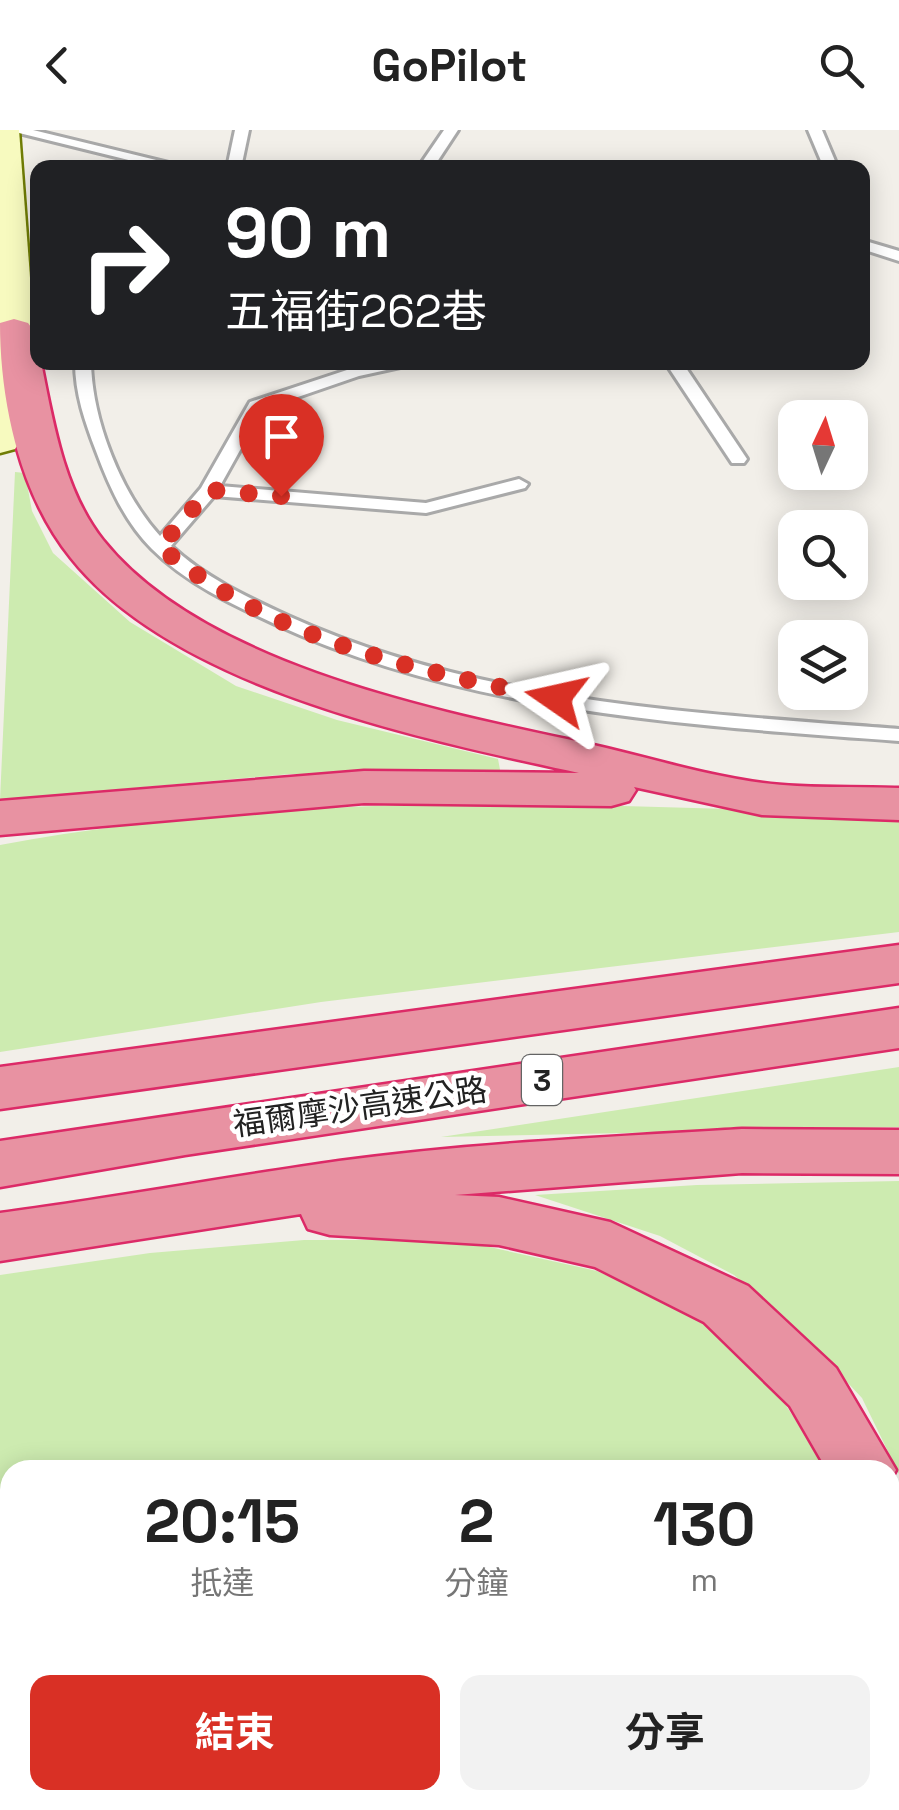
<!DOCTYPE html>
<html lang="zh-TW">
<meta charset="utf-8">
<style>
body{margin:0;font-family:"Space Grotesk","Noto Sans TC",sans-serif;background:#f2f2f2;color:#222;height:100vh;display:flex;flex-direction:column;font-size:38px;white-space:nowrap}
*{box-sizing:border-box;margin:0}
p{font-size:32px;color:#767676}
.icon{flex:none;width:55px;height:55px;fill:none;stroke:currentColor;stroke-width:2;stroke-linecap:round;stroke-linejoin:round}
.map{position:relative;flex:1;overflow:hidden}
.details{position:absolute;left:0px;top:1330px;width:900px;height:350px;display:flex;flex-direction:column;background:#fff;border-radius:30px 30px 0 0;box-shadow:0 5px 25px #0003}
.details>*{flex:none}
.guide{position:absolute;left:30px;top:30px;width:840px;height:210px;border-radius:20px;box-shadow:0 5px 25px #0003;background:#202124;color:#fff;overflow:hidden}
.needle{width:65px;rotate:4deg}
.tools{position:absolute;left:778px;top:270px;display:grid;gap:20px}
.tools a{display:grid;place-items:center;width:90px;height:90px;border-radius:20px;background:#fff;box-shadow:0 5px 25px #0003;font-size:50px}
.pin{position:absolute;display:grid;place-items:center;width:85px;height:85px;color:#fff;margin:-102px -42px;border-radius:50% 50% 50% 0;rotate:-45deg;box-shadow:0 0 10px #0007}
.pin .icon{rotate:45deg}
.me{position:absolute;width:110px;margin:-55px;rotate:281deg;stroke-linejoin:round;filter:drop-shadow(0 0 8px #0008)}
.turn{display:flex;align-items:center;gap:35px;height:210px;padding:0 30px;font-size:45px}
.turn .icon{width:130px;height:130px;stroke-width:2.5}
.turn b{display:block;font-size:70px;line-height:85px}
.eta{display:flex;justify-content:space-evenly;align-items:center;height:170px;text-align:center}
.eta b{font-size:60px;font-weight:700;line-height:70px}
.cta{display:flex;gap:20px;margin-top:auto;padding:20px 30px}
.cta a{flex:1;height:115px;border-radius:20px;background:#d93025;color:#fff;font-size:40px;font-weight:700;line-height:115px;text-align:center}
.cta a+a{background:#f2f2f2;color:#222}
header{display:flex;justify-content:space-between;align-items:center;height:130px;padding:0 30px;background:#fff;font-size:45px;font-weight:700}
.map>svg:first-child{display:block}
</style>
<header><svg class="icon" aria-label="back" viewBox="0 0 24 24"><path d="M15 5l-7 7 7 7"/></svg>GoPilot<svg class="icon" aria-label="search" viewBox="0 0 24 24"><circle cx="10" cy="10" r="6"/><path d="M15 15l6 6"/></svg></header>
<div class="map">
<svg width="899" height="1680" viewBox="0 0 899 1680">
<rect width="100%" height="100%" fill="#f2efe9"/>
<g fill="#cdebb0">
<polygon points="15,342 25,343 32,381 53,423 130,492 236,556 337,590 498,629 501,645 290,644 0,670"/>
<path d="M518,673l381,11v118l-578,70 -321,50v-207c172,-32 343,-41 518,-42z"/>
<polygon points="899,937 899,997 441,1007"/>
<polygon points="899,1051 899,1344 862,1268 795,1197 734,1145 660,1106 535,1065 697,1055"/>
<polygon points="304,1110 458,1110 597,1141 694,1185 772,1254 828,1340 10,1340 10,1612 0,1599 0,1145 150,1123"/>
<polygon points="58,1670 792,1670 784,1680 70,1680"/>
</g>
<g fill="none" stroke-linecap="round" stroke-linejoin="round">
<g stroke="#a9a9a9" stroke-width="6">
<g id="lane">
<polygon points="7,0 33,0 189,38 161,38"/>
<polygon points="235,0 249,0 241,38 227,38"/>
<polygon points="444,0 458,0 433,38 418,38"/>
<polygon points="808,0 822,0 838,38 824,38"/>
<polygon points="862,110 899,121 899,131 862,119"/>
<path d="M75,232h16c1,58 30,131 69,174l41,-48 49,-86 106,-35 67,-5 -64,14 -96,33 -43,77 206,17 93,-24 9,5 -3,4 -99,25 -212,-17 -43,50c33,31 76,51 117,70 191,87 405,97 611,113v12c-211,-16 -430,-28 -624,-117 -44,-20 -89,-41 -123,-75 -27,-27 -43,-63 -56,-98 -11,-29 -21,-57 -21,-89z"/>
<polygon points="665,232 682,232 747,329 744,333 732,333"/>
</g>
</g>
<g stroke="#707d05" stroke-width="5">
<polygon id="secondary" points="0,0 19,0 34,201 21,310 15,319 0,323"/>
</g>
<g stroke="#dc2a67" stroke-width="5">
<g id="highway">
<path d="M14,189l14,4 6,8 4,31h3c12,60 23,129 62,178 100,125 333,171 482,203 59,13 117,32 178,40 45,6 91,3 136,5v32l-137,-5 -128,-28 2,3 -7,11 -18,5 -247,-3 -364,32v-34l364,-30 215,2c-156,-34 -404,-84 -508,-215 -51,-63 -71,-156 -71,-235z"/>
<polygon points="899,815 899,853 0,979 0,937"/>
<polygon points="899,878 899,918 185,1025 0,1057 0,1011"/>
<path d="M742,999l157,1v44l-157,-1 -287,22 44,2 111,25 138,64 88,82 60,102 -6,11v-11h-63l-37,-64 -86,-84 -109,-55 -96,-22 -169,-10 -22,-6 -7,-15 -301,47v-48c113,-15 226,-36 339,-52 133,-18 269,-24 403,-32z"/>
<polygon points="890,1405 899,1408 899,1599 890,1602"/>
<polygon points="0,1640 10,1644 10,1670 36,1670 41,1680 0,1680"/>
<polygon points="808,1670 886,1670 881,1680 803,1680"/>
</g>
</g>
<use href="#lane" fill="#fff" fill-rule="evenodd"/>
<use href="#secondary" fill="#f7fabf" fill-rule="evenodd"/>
<use href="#highway" fill="#e892a2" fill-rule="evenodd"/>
</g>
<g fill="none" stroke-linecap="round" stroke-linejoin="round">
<path stroke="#d93025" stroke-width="18" stroke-dasharray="0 32.4" d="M281,366l-72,-6 -49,57c113,93 256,124 396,151"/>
</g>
<g text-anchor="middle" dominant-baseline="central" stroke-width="9" stroke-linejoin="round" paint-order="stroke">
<rect fill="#fff" stroke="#646464" stroke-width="2.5" x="522" y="925" width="40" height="50" rx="8"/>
<g font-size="30" font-weight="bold" fill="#222">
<text x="542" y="950">3</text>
</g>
<g font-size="32" fill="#222" stroke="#fff">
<text transform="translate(360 977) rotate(-8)">福爾摩沙高速公路</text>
</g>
</g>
</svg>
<div class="tools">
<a><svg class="needle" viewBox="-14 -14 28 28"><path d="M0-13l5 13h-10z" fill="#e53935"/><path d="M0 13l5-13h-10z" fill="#767676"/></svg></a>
<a><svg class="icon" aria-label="search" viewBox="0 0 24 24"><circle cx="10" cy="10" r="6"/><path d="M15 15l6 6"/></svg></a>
<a><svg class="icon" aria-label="layers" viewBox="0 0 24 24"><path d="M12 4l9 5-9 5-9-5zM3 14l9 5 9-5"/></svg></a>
</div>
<div class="pin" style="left:281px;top:366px;background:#d93025"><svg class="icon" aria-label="arrive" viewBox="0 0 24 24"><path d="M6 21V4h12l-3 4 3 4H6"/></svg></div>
<svg class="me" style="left:556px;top:568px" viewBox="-20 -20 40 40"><path d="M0-17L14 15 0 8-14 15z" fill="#d93025" stroke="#fff" stroke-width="4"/></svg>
<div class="guide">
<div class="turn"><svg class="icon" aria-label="right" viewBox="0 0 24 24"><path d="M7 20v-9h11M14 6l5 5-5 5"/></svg><div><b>90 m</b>五福街262巷</div></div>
</div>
<section class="details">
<div class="eta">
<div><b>20:15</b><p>抵達</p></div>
<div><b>2</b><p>分鐘</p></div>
<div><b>130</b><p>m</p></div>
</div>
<div class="cta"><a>結束</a><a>分享</a></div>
</section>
</div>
